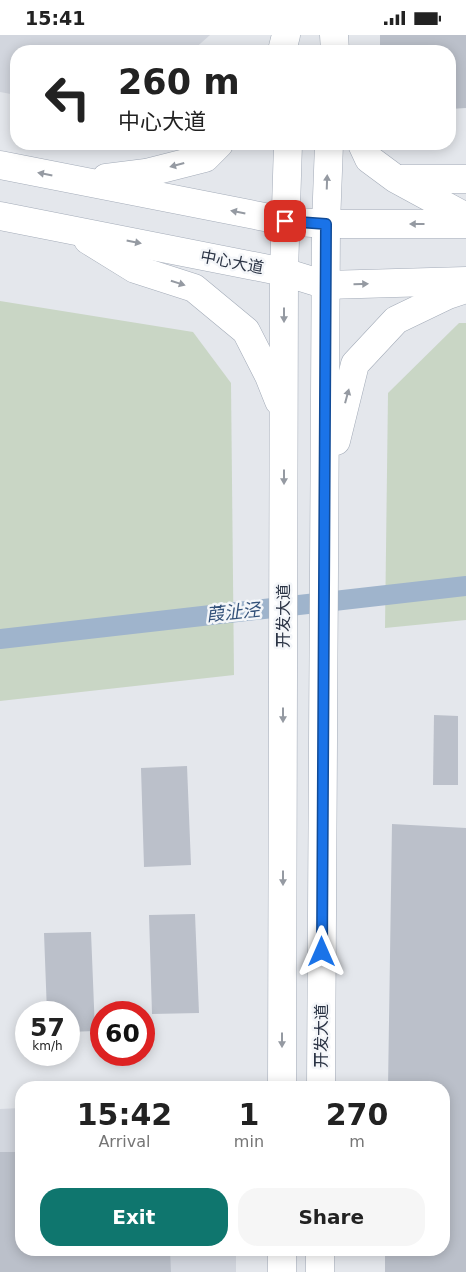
<!DOCTYPE html>
<meta charset="utf-8">
<style>
body{margin:0;font-family:"DejaVu Sans","Noto Sans SC",sans-serif;background:#f6f6f6;color:#222;height:100vh;display:flex;flex-direction:column;font-size:19px;white-space:nowrap}
*{box-sizing:border-box;margin:0}
p{font-size:16px;color:#767676}
.icon{flex:none;width:28px;height:28px;fill:none;stroke:currentColor;stroke-width:2;stroke-linecap:round;stroke-linejoin:round}
.map{position:relative;flex:1;overflow:hidden}
.details{position:absolute;left:15px;top:1046px;width:435px;height:175px;display:flex;flex-direction:column;background:#fff;border-radius:20px;box-shadow:0 2px 12px #0003}
.details>*{flex:none}
.banner{position:absolute;left:10px;top:10px;width:446px;height:105px;border-radius:20px;box-shadow:0 2px 12px #0003;background:#fff;color:#222;overflow:hidden}
.speed{position:absolute;left:15px;top:966px;display:flex;gap:10px;font-size:25px;font-weight:700;text-align:center}
.speed>*{display:grid;place-content:center;width:65px;height:65px;border-radius:50%;background:#fff;box-shadow:0 2px 12px #0003;line-height:1}
.speed small{font-size:12px;font-weight:400}
.speed .limit{border:8px solid #d22;background:#fff;color:#111}
.pin{position:absolute;display:grid;place-items:center;width:42px;height:42px;color:#fff;margin:-21px;border-radius:10px;box-shadow:0 2px 8px #0006}
.me{position:absolute;width:55px;margin:-28px;rotate:0deg;stroke-linejoin:round;filter:drop-shadow(0 0 4px #0008)}
.turn{display:flex;align-items:center;gap:18px;height:105px;padding:0 25px;font-size:22px}
.turn .icon{width:65px;height:65px;stroke-width:2.5}
.turn b{display:block;font-size:35px;line-height:42px}
.eta{display:flex;justify-content:space-evenly;align-items:center;height:85px;text-align:center}
.eta b{font-size:30px;font-weight:700;line-height:35px}
.button{display:flex;gap:10px;margin-top:auto;padding:10px 25px}
.button a{flex:1;height:58px;border-radius:20px;background:#0f766e;color:#fff;font-size:20px;font-weight:700;line-height:58px;text-align:center}
.button a+a{background:#f6f6f6;color:#222}
.status{display:flex;justify-content:space-between;align-items:center;height:35px;padding:0 25px;background:#fff;direction:ltr}
.status svg{height:14px;fill:currentColor}
.map>svg:first-child{display:block}
</style>
<div class="status"><b>15:41</b><svg viewBox="0 0 49 12"><path d="M0 12V9h3v3zM5 12V6h3v6zM10 12V3h3v9zM15 12V0h3v12zM26 1h20v11H26zM47 4h2v5h-2z"/></svg></div>
<div class="map">
<svg width="466" height="1237" viewBox="0 0 466 1237">
<rect width="100%" height="100%" fill="#e4e7ec"/>
<g fill="#d2d6de">
<polygon points="0,0 210,0 192,16 16,16 16,60 0,57"/>
<polygon points="21,1073 21,1215 236,1215 236,1237 0,1237 0,1074"/>
</g>
<g fill="#c9d6c5">
<polygon points="0,266 193,297 231,348 234,640 0,666"/>
<polygon points="459,288 466,288 466,585 385,593 388,358"/>
</g>
<g fill="none" stroke-linecap="round" stroke-linejoin="round">
<polyline stroke="#9fb4cc" stroke-width="20" points="0,604 466,551"/>
</g>
<g fill="#bbc0ca">
<polygon points="380,0 466,0 466,73 450,74 450,16 380,16"/>
<polygon points="434,680 458,681 458,750 433,750"/>
<polygon points="187,731 191,830 144,832 141,733"/>
<polygon points="392,789 466,793 466,1237 385,1237 385,1215 444,1215 444,1052 388,1052"/>
<polygon points="195,879 199,978 152,979 149,880"/>
<polygon points="91,897 95,996 69,997 69,978 47,978 44,898"/>
<polygon points="21,1115 21,1215 170,1215 171,1237 0,1237 0,1117 16,1117"/>
</g>
<g fill="none" stroke-linecap="round" stroke-linejoin="round">
<g stroke="#a3abb8" stroke-width="29">
<g id="major">
<polyline points="334,0 335,16"/>
<polyline points="282,16 286,0"/>
<polyline points="362,109 369,124 396,144 466,182"/>
<polyline points="0,130 285,186 326,189 466,189"/>
<polyline points="106,143 146,138 205,123 219,109"/>
<polyline points="398,144 466,144"/>
<polyline points="0,181 284,237 326,250 466,246"/>
<polyline points="88,205 135,234 194,253 246,296 269,341 279,366"/>
<polyline points="336,406 355,329 396,285 448,260 466,254"/>
<polyline points="282,1052 284,237 288,109"/>
<polyline points="321,1052 326,189 329,109"/>
<polyline points="282,1237 282,1215"/>
<polyline points="320,1237 320,1215"/>
</g>
</g>
<use href="#major" stroke="#fff" stroke-width="28"/>
</g>
<defs><path id="oneway-solid" d="M-6-.8H1V-3.2L6.5 0L1 3.2V.8H-6Z" transform="scale(1.25)"/></defs>
<g fill="#959aa2">
<use href="#oneway-solid" transform="translate(177 130) rotate(165)"/>
<use href="#oneway-solid" transform="translate(45 139) rotate(-169)"/>
<use href="#oneway-solid" transform="translate(327 147) rotate(-88)"/>
<use href="#oneway-solid" transform="translate(238 177) rotate(-169)"/>
<use href="#oneway-solid" transform="translate(417 189) rotate(180)"/>
<use href="#oneway-solid" transform="translate(134 207) rotate(11)"/>
<use href="#oneway-solid" transform="translate(178 248) rotate(18)"/>
<use href="#oneway-solid" transform="translate(361 249) rotate(-2)"/>
<use href="#oneway-solid" transform="translate(284 280) rotate(90)"/>
<use href="#oneway-solid" transform="translate(347 361) rotate(-75)"/>
<use href="#oneway-solid" transform="translate(284 442) rotate(90)"/>
<use href="#oneway-solid" transform="translate(283 680) rotate(90)"/>
<use href="#oneway-solid" transform="translate(283 843) rotate(90)"/>
<use href="#oneway-solid" transform="translate(282 1005) rotate(90)"/>
</g>
<g fill="none" stroke-linecap="round" stroke-linejoin="round">
<g stroke="#114b97" stroke-width="12">
<polyline id="route" points="285,186 326,189 322,917"/>
</g>
<use href="#route" stroke="#1a73e8" stroke-width="9"/>
</g>
<g text-anchor="middle" dominant-baseline="central" stroke-width="5" stroke-linejoin="round" paint-order="stroke">
<g font-size="16" fill="#2b3445" stroke="#f4f6f9">
<text transform="translate(232 227) rotate(11)">中心大道</text>
<text transform="translate(283 581) rotate(-90)">开发大道</text>
<text transform="translate(321 1001) rotate(-90)">开发大道</text>
</g>
<g font-size="18" font-style="italic" fill="#34527a" stroke="#f4f6f9">
<text transform="translate(233 577) rotate(-6)">葭沚泾</text>
</g>
</g>
</svg>
<div class="speed"><div>57<small>km/h</small></div><div class="limit">60</div></div>
<div class="pin" style="left:285px;top:186px;background:#d93025"><svg class="icon" aria-label="arrive" viewBox="0 0 24 24"><path d="M6 21V4h12l-3 4 3 4H6"/></svg></div>
<svg class="me" style="left:322px;top:917px" viewBox="-20 -20 40 40"><path d="M0-17L14 15 0 8-14 15z" fill="#1a73e8" stroke="#fff" stroke-width="4"/></svg>
<div class="banner">
<div class="turn"><svg class="icon" aria-label="left" viewBox="0 0 24 24"><path d="M17 20v-9H6M10 6l-5 5 5 5"/></svg><div><b>260 m</b>中心大道</div></div>
</div>
<section class="details">
<div class="eta">
<div><b>15:42</b><p>Arrival</p></div>
<div><b>1</b><p>min</p></div>
<div><b>270</b><p>m</p></div>
</div>
<div class="button"><a>Exit</a><a>Share</a></div>
</section>
</div>
